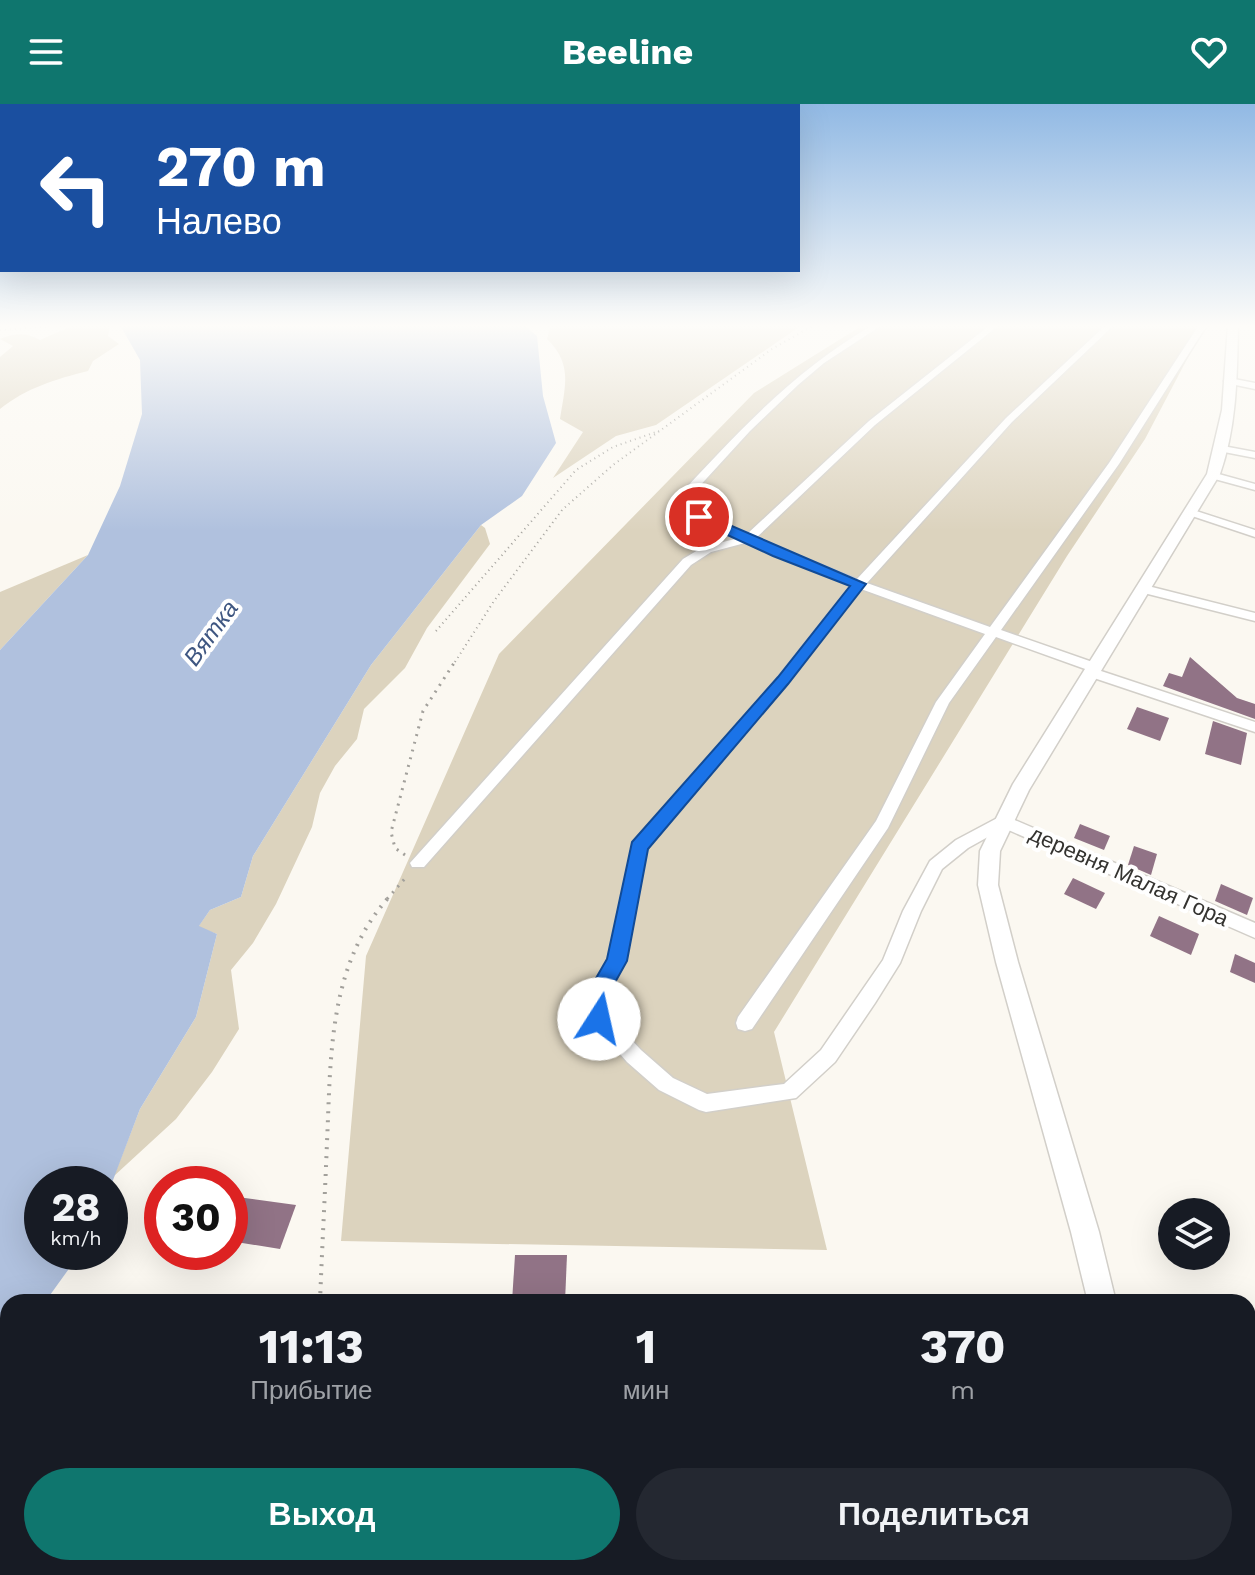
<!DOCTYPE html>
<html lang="ru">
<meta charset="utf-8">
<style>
body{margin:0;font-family:"Work Sans",sans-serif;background:#242831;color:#f1f3f6;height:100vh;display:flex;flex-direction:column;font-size:30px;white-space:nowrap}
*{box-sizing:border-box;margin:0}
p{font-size:26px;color:#9ea1a6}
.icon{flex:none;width:44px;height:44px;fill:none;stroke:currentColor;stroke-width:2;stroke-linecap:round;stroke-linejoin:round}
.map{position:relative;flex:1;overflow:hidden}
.drawer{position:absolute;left:0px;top:1190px;width:1256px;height:282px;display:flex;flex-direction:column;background:#171b24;border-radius:24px 24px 0 0;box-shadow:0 8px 32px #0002}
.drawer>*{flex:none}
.hud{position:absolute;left:0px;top:0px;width:800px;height:168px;box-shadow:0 8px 32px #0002;background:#1a4fa0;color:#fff;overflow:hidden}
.controls{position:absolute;left:1158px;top:1094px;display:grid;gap:16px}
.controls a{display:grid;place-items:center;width:72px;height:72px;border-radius:50%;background:#171b24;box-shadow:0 8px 32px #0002;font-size:40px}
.speed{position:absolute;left:24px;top:1062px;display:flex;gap:16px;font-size:40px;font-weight:700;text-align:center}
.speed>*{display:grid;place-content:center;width:104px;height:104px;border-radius:50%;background:#171b24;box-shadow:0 8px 32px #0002;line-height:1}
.speed small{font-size:20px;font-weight:400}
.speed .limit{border:12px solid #d22;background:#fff;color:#111}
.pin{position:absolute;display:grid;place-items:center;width:68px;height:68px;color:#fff;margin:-34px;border:4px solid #fff;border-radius:50%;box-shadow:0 2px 8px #0007}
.me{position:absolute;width:88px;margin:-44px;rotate:10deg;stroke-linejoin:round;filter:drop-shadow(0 0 6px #0008)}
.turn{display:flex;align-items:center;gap:28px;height:168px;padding:0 24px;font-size:36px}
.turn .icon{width:104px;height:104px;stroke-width:2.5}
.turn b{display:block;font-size:56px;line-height:68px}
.eta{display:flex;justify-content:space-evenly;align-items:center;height:136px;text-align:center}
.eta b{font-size:48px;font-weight:700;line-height:56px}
.cta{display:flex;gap:16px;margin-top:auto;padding:16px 24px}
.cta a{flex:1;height:92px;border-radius:48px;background:#0f766e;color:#fff;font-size:32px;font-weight:700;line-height:92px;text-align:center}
.cta a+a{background:#242831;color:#f1f3f6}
header{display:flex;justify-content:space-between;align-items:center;height:104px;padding:0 24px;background:#0f766e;color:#fff;font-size:36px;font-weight:700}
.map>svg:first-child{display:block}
</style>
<header><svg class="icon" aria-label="menu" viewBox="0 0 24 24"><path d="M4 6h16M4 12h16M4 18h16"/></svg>Beeline<svg class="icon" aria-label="heart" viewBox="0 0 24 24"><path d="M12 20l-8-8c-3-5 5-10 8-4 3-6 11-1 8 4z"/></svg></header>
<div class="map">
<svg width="1255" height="1471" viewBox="0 0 1255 1471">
<rect width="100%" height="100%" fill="#fbf8f1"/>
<g fill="#dcd3be">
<path d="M74,221h36l-2,11 11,8 -26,17 -5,10c-32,8 -62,17 -88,38v-52l13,-11 -13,-7c14,-6 27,-7 40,1z"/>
<path d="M551,221h251l-146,100 -40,11 -63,42 30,-46 -23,-13c5,-33 13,-55 -13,-80z"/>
<polygon points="863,221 1205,221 1145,335 1067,452 774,928 827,1146 341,1137 366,852 499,550 754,289"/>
<polygon points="481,421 485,424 490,440 427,524 405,564 364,605 357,635 335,662 320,689 312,723 276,800 253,839 231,866 239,925 212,968 176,1015 114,1072 140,1005 196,913 217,830 198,823 210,806 241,793 253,752 371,561"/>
<polygon points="88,451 0,546 0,488"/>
</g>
<polygon fill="#b0c1de" points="120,221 524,221 537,232 543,292 556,339 522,392 481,421 371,561 253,752 241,793 210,806 199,822 217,830 196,913 140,1005 110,1084 110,1080 42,1080 42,1148 81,1148 45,1198 8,1198 8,1250 0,1261 0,546 88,451 120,382 142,310 140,256"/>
<g fill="#917386">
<polygon points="1190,553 1237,594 1255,600 1255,615 1163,582 1169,569 1182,573"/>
<polygon points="1137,603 1169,614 1160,637 1127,625"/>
<polygon points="1213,617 1247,629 1241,661 1205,650"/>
<polygon points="1080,720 1110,732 1104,746 1074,734"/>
<polygon points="1134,742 1157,750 1151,771 1128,761"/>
<polygon points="1073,774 1105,789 1096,805 1064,790"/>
<polygon points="1221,780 1253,794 1247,811 1215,797"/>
<polygon points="1159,812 1199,830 1191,851 1150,832"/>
<polygon points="1235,850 1255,859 1255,879 1230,868"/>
<polygon points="230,1092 296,1101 280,1145 230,1137"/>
<polygon points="515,1151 567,1151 565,1198 512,1198"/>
</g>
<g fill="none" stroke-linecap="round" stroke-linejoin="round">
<g stroke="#d2cfc9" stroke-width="3">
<g id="minor">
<path d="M873,221h9l-58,38 -26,22 -48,46 -65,71 61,33 123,-114 121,-96h9l-124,100 -120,114 102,40 149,-161 100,-93h8l-102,97 -145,161 123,44 119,-164 90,-138h8l-88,139 -118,166 100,35v6l154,51v10l-167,-56 -2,-3 2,-3 -92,-33 -47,66 -61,125 -136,201 -7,2 -7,-2 -2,-6 2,-6 138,-196 60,-119 49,-68 -124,-45 -73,94 -141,166 -21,112 -14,25 -3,30 32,34 32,28 34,16 77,-10 37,-34 62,-90 20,-49 27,-50 26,-21 47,-25 252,108v15l-251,-110 -36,20 -26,21 -21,42 -21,52 -25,40 -40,59 -39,36 -90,14 -7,-2 -40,-20 -32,-28 -37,-43 4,-34 14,-25 25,-117 145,-166 73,-92 -106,-42 -34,9 -20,13 -267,302h-12l-2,-4 273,-304 20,-12 32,-8 -61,-34v-4c61,-66 120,-131 199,-176z"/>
<polygon points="1229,274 1255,279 1255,285 1226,279 1224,277"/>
<polygon points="1223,342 1255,348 1255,354 1219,347 1218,345"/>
<polygon points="1215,369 1255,380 1255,386 1211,374 1210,372"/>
<polygon points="1190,405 1255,426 1255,433 1186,410 1184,408"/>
<polygon points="1144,481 1255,509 1255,517 1140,488 1138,485"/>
</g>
</g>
<g stroke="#d2cfc9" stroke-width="3">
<g id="tertiary">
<path d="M1228,221h10c-1,50 -1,101 -18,149l-191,316 -29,61 -2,34 20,77 81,270 17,70h-28l-17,-70 -75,-270 -18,-77 2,-34 33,-67 194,-310 15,-64z"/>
<polygon points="1149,1464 1183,1464 1185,1471 1151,1471"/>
</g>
</g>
<g stroke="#a2a09b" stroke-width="2" stroke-dasharray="1 4" stroke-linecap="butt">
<polyline points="0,226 68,221"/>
<polyline points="436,527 576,366 613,343 659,327"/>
<polyline points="455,558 494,497 562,406 613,361 772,245 814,221"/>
</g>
<g stroke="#a2a09b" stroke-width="3" stroke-dasharray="2 6" stroke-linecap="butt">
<polyline points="405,751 395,744 391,728 423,607 456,556"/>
<polyline points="387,795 408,771"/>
</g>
<g stroke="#a2a09b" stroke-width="4" stroke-dasharray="2 7" stroke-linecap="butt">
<path d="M320,1198c2,-53 5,-107 7,-160 4,-86 1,-177 62,-245"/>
<polyline points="306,1464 306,1471"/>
</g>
<use href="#minor" fill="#fff" fill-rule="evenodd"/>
<use href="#tertiary" fill="#fff" fill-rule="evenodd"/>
</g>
<linearGradient id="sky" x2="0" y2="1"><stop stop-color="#91b9e4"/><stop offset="0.52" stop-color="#fdfcf9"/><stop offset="1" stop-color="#fdfcf9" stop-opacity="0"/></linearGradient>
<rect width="1255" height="427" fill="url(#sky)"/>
<polygon fill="#1a73e8" stroke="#114b97" stroke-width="2" points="695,410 704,410 866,480 788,580 648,745 627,857 613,882 607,922 599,924 591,922 588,915 592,881 607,855 632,738 778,573 850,482 773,452 695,416"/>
<g text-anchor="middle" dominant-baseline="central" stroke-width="8" stroke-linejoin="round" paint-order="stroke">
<g font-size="22" fill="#343330" stroke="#fff">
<text transform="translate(1129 772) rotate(24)">деревня Малая Гора</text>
</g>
<g font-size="24" font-style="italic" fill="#3e5681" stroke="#fff">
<text transform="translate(211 529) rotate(-54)">Вятка</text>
</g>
</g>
</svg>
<div class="controls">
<a><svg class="icon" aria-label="layers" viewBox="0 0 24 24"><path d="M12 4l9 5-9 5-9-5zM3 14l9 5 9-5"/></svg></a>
</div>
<div class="speed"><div>28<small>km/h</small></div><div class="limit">30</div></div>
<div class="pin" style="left:699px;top:413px;background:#d93025"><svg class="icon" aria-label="arrive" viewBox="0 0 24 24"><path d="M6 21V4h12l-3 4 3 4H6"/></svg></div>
<svg class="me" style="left:599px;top:915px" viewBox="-20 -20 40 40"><circle r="19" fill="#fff"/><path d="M0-13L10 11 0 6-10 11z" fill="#1a73e8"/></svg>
<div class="hud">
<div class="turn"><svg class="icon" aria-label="left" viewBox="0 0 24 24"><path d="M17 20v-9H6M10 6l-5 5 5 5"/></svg><div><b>270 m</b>Налево</div></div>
</div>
<section class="drawer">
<div class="eta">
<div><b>11:13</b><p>Прибытие</p></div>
<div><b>1</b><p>мин</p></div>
<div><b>370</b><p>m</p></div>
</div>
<div class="cta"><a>Выход</a><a>Поделиться</a></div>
</section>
</div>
